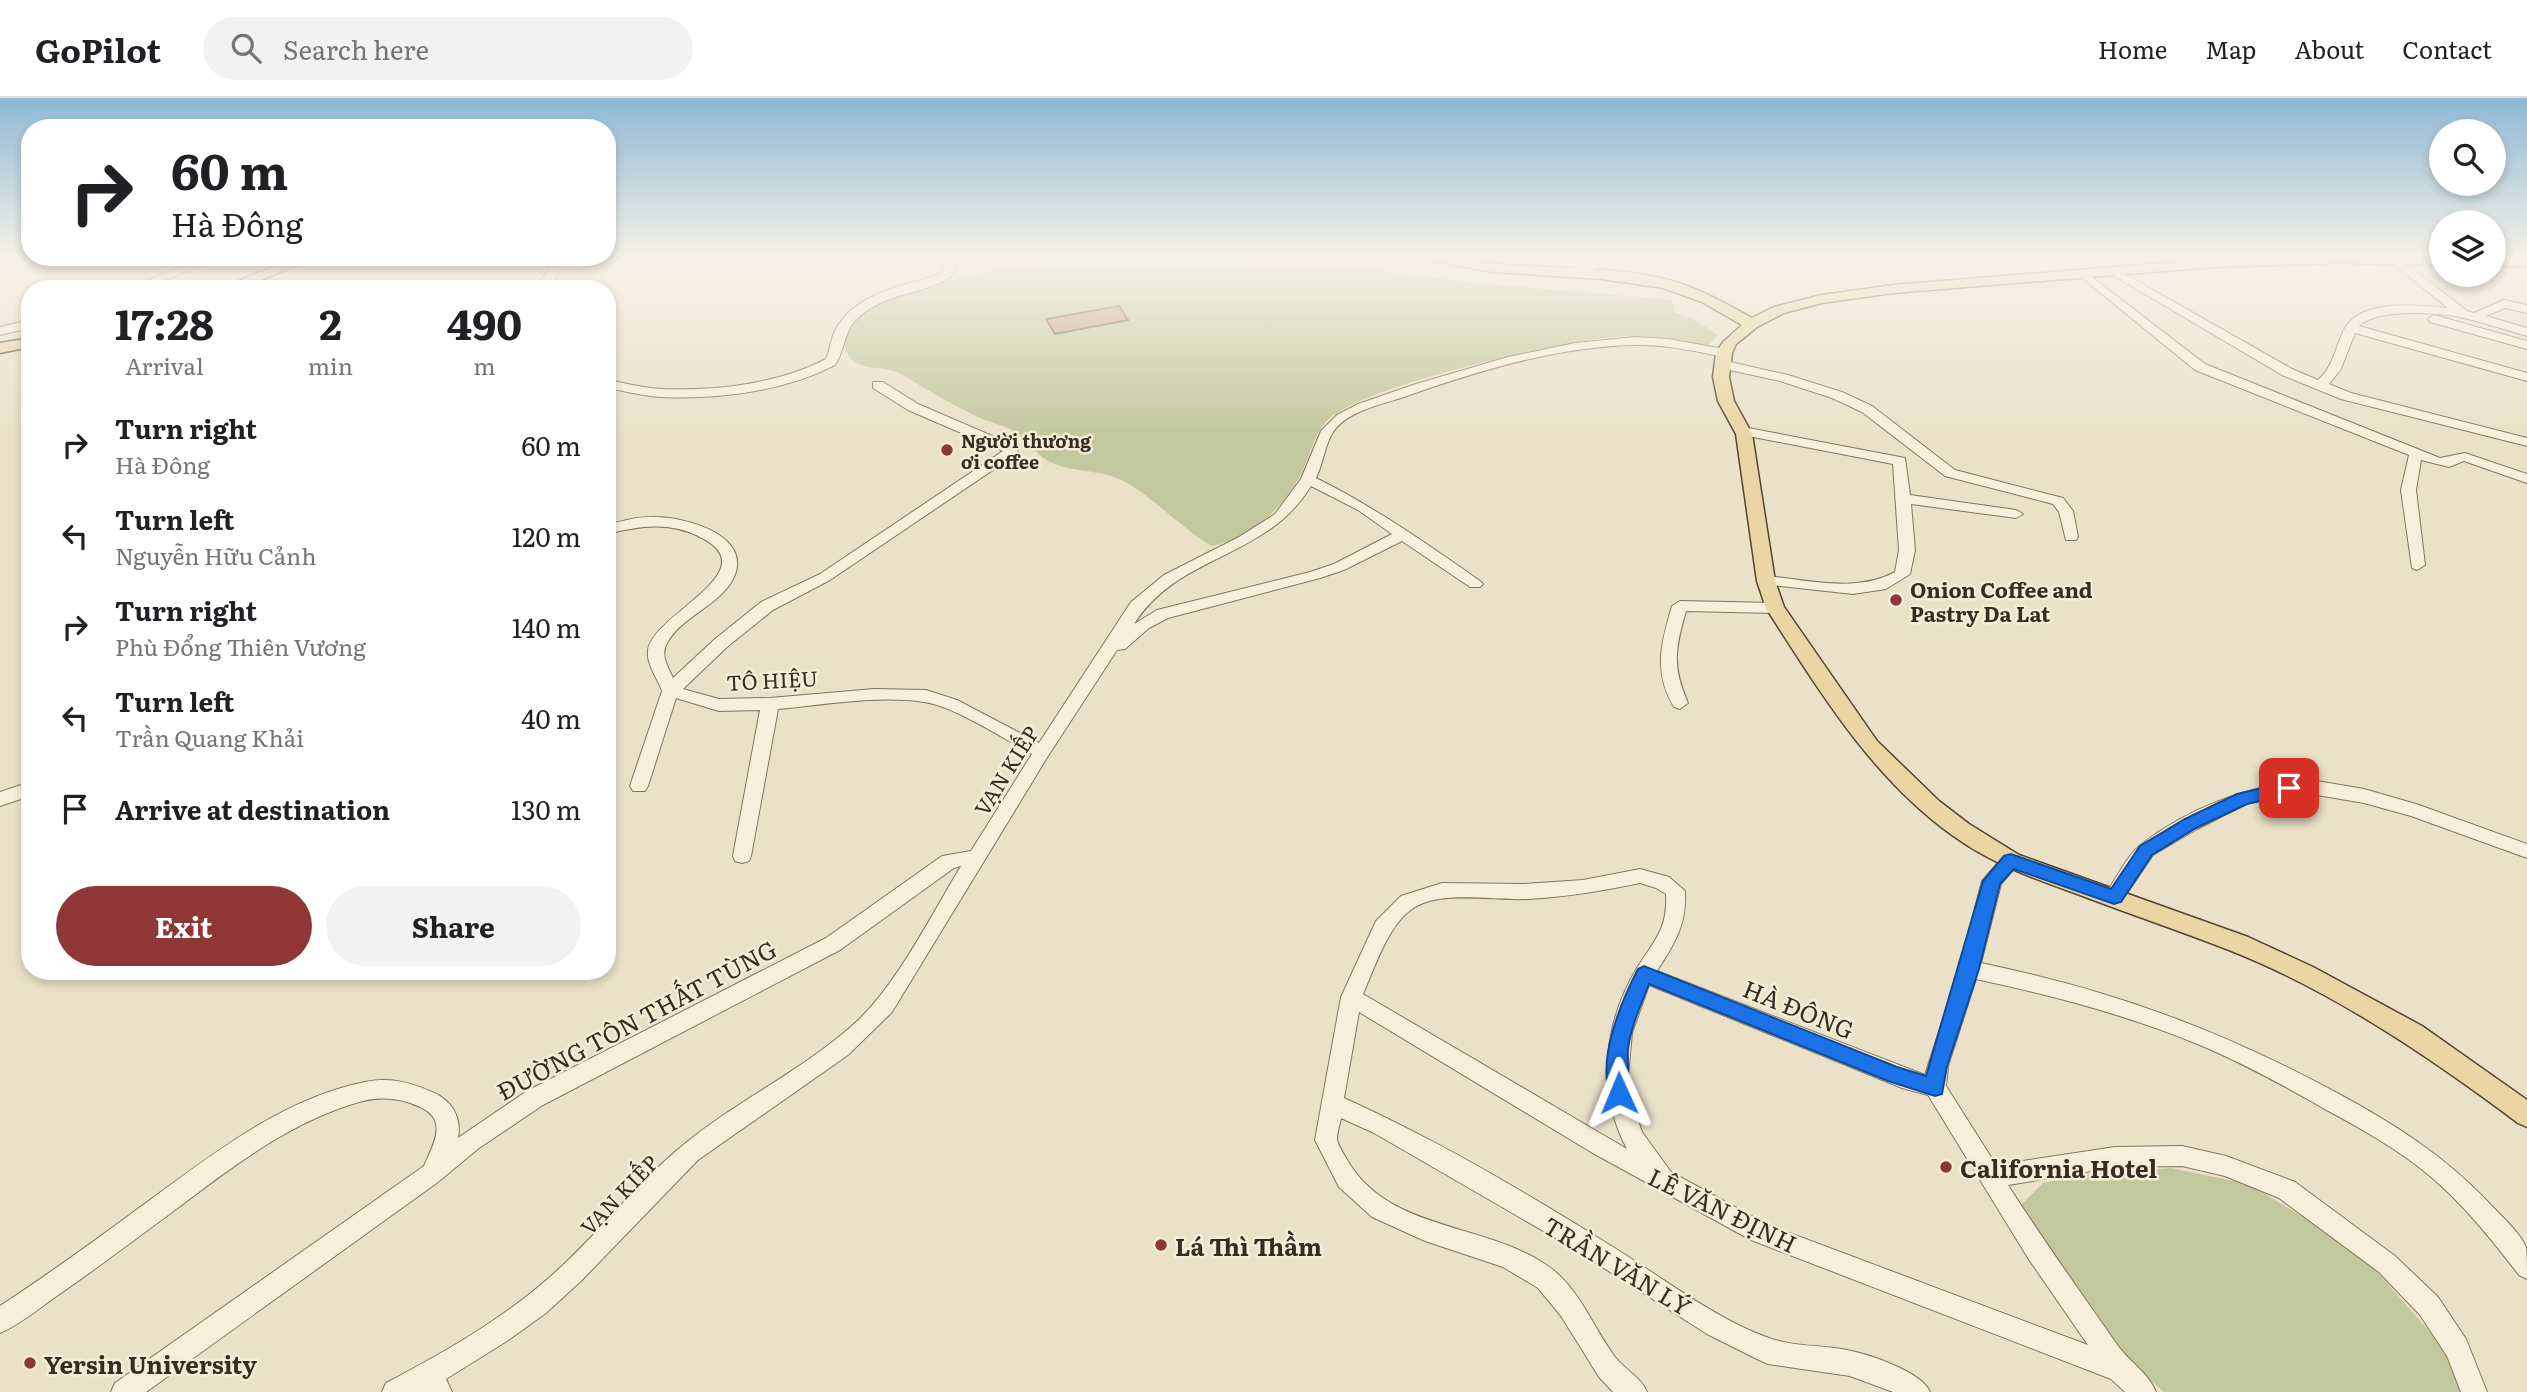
<!DOCTYPE html>
<meta charset="utf-8">
<style>
body{margin:0;font-family:Literata,serif;background:#f2f2f2;color:#202124;height:100vh;display:flex;flex-direction:column;font-size:26px;white-space:nowrap}
*{box-sizing:border-box;margin:0}
p{font-size:23px;color:#757577}
.icon{flex:none;width:38px;height:38px;fill:none;stroke:currentColor;stroke-width:2;stroke-linecap:round;stroke-linejoin:round}
.map{position:relative;flex:1;overflow:hidden}
.drawer{position:absolute;left:21px;top:182px;width:595px;height:700px;display:flex;flex-direction:column;background:#fff;border-radius:28px;box-shadow:0 4px 10px #0003}
.drawer>*{flex:none}
.guide{position:absolute;left:21px;top:21px;width:595px;height:147px;border-radius:28px;box-shadow:0 4px 10px #0003;background:#fff;color:#202124;overflow:hidden}
.fabs{position:absolute;left:2429px;top:21px;display:grid;gap:14px}
.fabs a{display:grid;place-items:center;width:77px;height:77px;border-radius:50%;background:#fff;box-shadow:0 4px 10px #0003;font-size:35px}
.pin{position:absolute;display:grid;place-items:center;width:60px;height:60px;color:#fff;margin:-30px;border-radius:14px;box-shadow:0 4px 10px #0006}
.me{position:absolute;width:77px;margin:-38px;rotate:359deg;stroke-linejoin:round;filter:drop-shadow(0 0 5px #0008)}
.turn{display:flex;align-items:center;gap:24px;height:147px;padding:0 35px;font-size:32px}
.turn .icon{width:91px;height:91px;stroke-width:2.5}
.turn b{display:block;font-size:49px;line-height:60px}
.eta{display:flex;justify-content:space-evenly;align-items:center;height:119px;text-align:center}
.eta b{font-size:42px;font-weight:700;line-height:49px}
.button{display:flex;gap:14px;margin-top:auto;padding:14px 35px}
.button a{flex:1;height:80px;border-radius:42px;background:#8f3735;color:#fff;font-size:28px;font-weight:700;line-height:80px;text-align:center}
.button a+a{background:#f2f2f2;color:#202124}
ul{padding:0;list-style:none}
li{display:flex;align-items:center;gap:21px;height:91px;padding:0 35px}
li div{flex:1}
li b{display:block;font-size:26px}
li em{font-style:normal}
header{display:flex;align-items:center;gap:42px;box-sizing:border-box;height:98px;padding:0 35px;background:#fff;border-bottom:2px solid #e0e0e0}
header strong{font-size:33px}
nav{display:flex;gap:38px;margin-inline-start:auto;font-size:24px}
.search{width:490px;height:63px;background:#f2f2f2;display:flex;align-items:center;gap:18px;box-sizing:border-box;padding:0 24px;border-radius:38px;color:#757577;font-size:26px}
.map>svg:first-child{display:block}
</style>
<header>
<strong>GoPilot</strong>
<div class="search"><svg class="icon" aria-label="search" viewBox="0 0 24 24"><circle cx="10" cy="10" r="6"/><path d="M15 15l6 6"/></svg>Search here</div>
<nav><a>Home</a><a>Map</a><a>About</a><a>Contact</a></nav>
</header>
<div class="map">
<svg width="2527" height="1294" viewBox="0 0 2527 1294">
<rect width="100%" height="100%" fill="#ebe1c9"/>
<g fill="#c2c89d">
<path d="M1110,159l95,2 68,6 68,1 136,17 195,17 2,12 19,7 25,16 -11,12c-27,-5 -55,-12 -84,-11 -52,3 -259,49 -294,83 -15,14 -18,34 -26,51 -17,36 -52,68 -91,76 -32,-18 -63,-54 -95,-68 -20,-8 -42,-6 -62,-14 -20,-8 -24,-22 -40,-32 -11,-7 -24,-9 -35,-14 -27,-13 -53,-28 -79,-44 -16,-10 -47,0 -55,-24 -3,-9 2,-18 7,-24 34,-47 199,-66 257,-69z"/>
<polygon points="2171,1070 2248,1086 2358,1152 2443,1249 2461,1294 2164,1294 2119,1255 2021,1107 2043,1085 2078,1077"/>
</g>
<polygon fill="#c5a082" stroke="#826047" stroke-width="2" points="1119,208 1128,222 1055,236 1046,221"/>
<g fill="none" stroke-linecap="round" stroke-linejoin="round">
<g stroke="#85745f" stroke-width="2">
<g id="minor">
<polygon points="206,159 223,159 143,191 126,191"/>
<polygon points="555,159 567,159 555,181 545,191 532,191 544,179"/>
<path d="M949,159h12l-8,18c-29,21 -70,16 -98,46 -12,13 -10,30 -20,44 -50,26 -117,35 -174,32 -18,-1 -36,-6 -54,-9v-8c18,3 36,8 54,9 54,2 117,-5 165,-30 4,-8 4,-17 8,-26 18,-40 70,-47 107,-59z"/>
<polygon points="1627,159 1652,159 1565,177 1559,174 1565,171"/>
<path d="M2391,160h8l68,53 7,2 30,-13 23,5v8l-22,-5 -19,8 41,12v8c-21,-6 -42,-13 -63,-18 -23,-6 -88,-10 -105,8l168,47v8l-172,-48 -14,36 -12,15 22,9 176,45v8l-186,-47 -59,-24 -176,-104 10,-2 176,100 26,11c15,-13 17,-31 25,-48 15,-34 74,-27 105,-24l-57,-46z"/>
<polygon points="2084,173 2205,266 2440,360 2465,355 2527,376 2527,385 2464,363 2449,369 2421,362 2416,392 2425,467 2417,472 2412,470 2401,392 2409,357 2195,272 2080,178 2078,176"/>
<polygon points="2434,217 2527,243 2527,251 2430,224 2428,221"/>
<polygon points="30,222 30,230 0,237 0,229"/>
<path d="M1635,239l33,2 56,10 6,4 -6,4c-30,-6 -60,-13 -90,-12 -79,2 -156,26 -230,52 -21,7 -52,13 -68,31 -11,13 -12,34 -20,50 60,30 110,65 164,103l3,3 -3,3h-10l-68,-46 -58,29 -24,8 -152,40 -19,10 -24,21 -8,1 -69,106 -156,256 -44,43 -150,105 -117,121 -35,32 -39,28 -61,38 6,13h-70l4,-9c63,-33 124,-68 176,-117 41,-38 76,-84 120,-120 54,-45 120,-75 172,-122 41,-36 78,-110 107,-158l-7,2 -114,82 -297,155 -64,43 -41,34 -292,210h-35l4,-9 309,-217c9,-21 25,-46 -4,-59 -17,-8 -37,-11 -57,-6 -68,18 -129,64 -184,106 -42,31 -83,62 -125,91 -17,12 -35,27 -54,35v-27c46,-30 90,-62 135,-95 69,-50 144,-112 230,-129 24,-5 45,0 67,10 19,8 30,24 26,46l69,-47 299,-153 116,-82 29,-5 61,-97c-28,-15 -78,-48 -108,-52 -47,-7 -99,3 -146,7l-27,147 -2,5 -7,2 -7,-2 -2,-5 27,-146 -41,1 -43,-13 -28,88 -3,5h-12l-3,-5 32,-95c-4,-12 -16,-27 -14,-41 6,-37 119,-78 54,-112 -32,-17 -62,-12 -95,-4v-9c16,-4 32,-9 48,-8 31,0 100,19 78,62 -12,25 -52,38 -66,64 -7,12 1,24 6,35l42,-39 46,-37 59,-28 183,-123 -95,-41 -35,-22v-6h10l35,22 100,43v6l-188,127 -57,30 -46,37 -44,42 36,10 51,-1 104,-9 52,1 31,10 82,43 92,-141 33,-27 75,-38 36,-23 26,-35 20,-48 16,-16 21,-11 58,-20 92,-27 67,-14zM1311,388l47,24 34,24 -58,30 -24,8 -153,38 -23,14c45,-71 132,-64 177,-138z"/>
<polygon points="1721,262 1788,277 1842,294 1872,308 1955,372 2063,400 2073,413 2078,439 2076,442 2066,442 2059,414 2053,406 1945,378 1862,314 1832,300 1780,283 1716,269 1715,266"/>
<path d="M1743,329l162,31 5,37 106,15 7,4 -7,4 -105,-14 4,46 -5,24 -24,15 -33,5 -92,-10 -3,-3 8,-5c42,4 91,17 129,-4l4,-22 -6,-86 -155,-30v-6z"/>
<path d="M1680,503l95,2 8,5 -8,5 -89,-2c-11,38 -14,55 2,92l-8,6 -6,-2c-21,-35 -13,-64 -2,-101z"/>
<path d="M2305,681l59,10 52,15 111,40v14l-116,-42 -47,-13 -59,-10 -57,10 -51,26 -44,26 -32,47 -7,3 -7,-3 -3,-5 3,-5c10,-15 21,-38 35,-48 46,-36 105,-57 163,-65z"/>
<polygon points="30,684 30,698 0,708 0,694"/>
<path d="M2011,756l7,2 2,5 -19,23 -20,79c133,28 238,66 358,131 55,30 106,62 149,108 12,13 31,29 38,45 1,8 1,23 1,32l-8,-4c-27,-35 -55,-70 -89,-99 -32,-27 -70,-48 -107,-68 -42,-24 -84,-47 -128,-65 -71,-29 -144,-48 -219,-64l-28,87 -2,20 50,79 119,-18 67,-1 44,10 69,26 100,74 43,41 28,42 21,53h-26l-14,-36 -27,-41 -41,-43 -100,-74 -54,-22 -43,-10 -67,1 -107,18c35,55 73,108 110,161 12,16 31,28 38,46h-31l-14,-13 -360,-139 -160,-88 -232,-140 -15,86c93,42 183,95 269,149 47,29 104,73 156,91 24,9 53,7 78,12 22,4 75,22 83,42h-37l-43,-16 -82,-12 -9,-4 -52,-26 -136,-87 -197,-114 -33,-15c-1,6 -4,14 -4,21 1,7 8,17 12,24 42,68 135,60 196,101 34,22 47,62 70,93 10,13 26,20 32,35h-34l-14,-15 -38,-61 -23,-28 -35,-21 -78,-26 -53,-24 -33,-30 -24,-47 26,-143 35,-76 25,-25 41,-13 82,1 59,-4 57,-11 29,8 16,14c2,33 -10,52 -28,80l268,104 34,-106 23,-88 22,-25zM1640,785l16,5 10,6c2,35 -12,47 -29,74 -33,55 -41,123 -10,181l-264,-155c12,-27 26,-72 52,-87 28,-17 81,-6 113,-8 38,-2 74,-8 112,-16zM1649,887l253,103 26,7 100,163 60,87 -322,-121 -95,-52 -29,-40 -12,-35 -2,-21 4,-43z"/>
</g>
</g>
<g stroke="#544333" stroke-width="3">
<g id="major">
<polygon points="296,159 316,159 239,191 219,191"/>
<path d="M1426,159c28,0 54,6 81,8 53,3 110,2 162,15 29,8 56,23 83,38l22,-11 48,-12 71,-10 321,-26 227,-2v8l-105,-2 -122,4 -321,26 -71,10 -38,10 -27,14 -21,17 -4,9 -3,24 5,24 18,33 23,147 9,26 93,134 62,60 30,23 50,31 229,82 65,30 109,59 105,74v27l-9,-4c-88,-66 -187,-133 -289,-173 -49,-19 -99,-36 -149,-55 -45,-16 -88,-31 -128,-60 -81,-58 -133,-145 -186,-227l-9,-27 -21,-147 -18,-33 -5,-24 3,-24 7,-11 19,-17 -40,-23 -39,-14 -61,-9 -109,-7 -60,-11z"/>
<rect x="2494" y="160" width="33" height="8"/>
<polygon points="30,240 30,249 0,255 0,245"/>
</g>
</g>
<use href="#minor" fill="#f6efdb" fill-rule="evenodd"/>
<use href="#major" fill="#ead6a5" fill-rule="evenodd"/>
</g>
<linearGradient id="sky" x2="0" y2="1"><stop stop-color="#8fb8d5"/><stop offset="0.47" stop-color="#f6f2e7"/><stop offset="1" stop-color="#f6f2e7" stop-opacity="0"/></linearGradient>
<rect width="2527" height="340" fill="url(#sky)"/>
<path fill="#1a73e8" stroke="#114b97" stroke-width="2" d="M2289,684l8,6 -3,5 -47,11 -51,24 -44,27 -31,47 -7,2 -100,-35 -14,15 -21,85 -32,97 -5,28 -7,2 -47,-15 -239,-97c-8,21 -18,42 -21,65 -1,13 2,41 -2,50l-7,2 -7,-2c-17,-36 9,-97 26,-130l6,-3 253,101 29,9 57,-195 21,-25 7,-2 100,35 29,-43 45,-27 52,-25z"/>
<g fill="#8f3735" stroke="#f3ecd7" stroke-width="2.5">
<circle cx="947" cy="352" r="7"/>
<circle cx="1896" cy="502" r="7"/>
<circle cx="1946" cy="1069" r="7"/>
<circle cx="1161" cy="1147" r="7"/>
<circle cx="30" cy="1265" r="7"/>
</g>
<g text-anchor="middle" dominant-baseline="central" stroke-width="5" stroke-linejoin="round" paint-order="stroke">
<g font-size="18" font-weight="bold" fill="#372c21" stroke="#f3ecd7" text-anchor="start">
<text x="961" y="342">Người thương<tspan x="961" dy="21">ơi coffee</tspan></text>
</g>
<g font-size="21" font-weight="bold" fill="#372c21" stroke="#f3ecd7" text-anchor="start">
<text x="1910" y="490">Onion Coffee and<tspan x="1910" dy="24">Pastry Da Lat</tspan></text>
</g>
<g font-size="21" fill="#372c21" stroke="#f3ecd7">
<text transform="translate(772 581) rotate(-3)">TÔ HIỆU</text>
<text transform="translate(1005 672) rotate(-58)">VẠN KIẾP</text>
<text transform="translate(618 1096) rotate(-46)">VẠN KIẾP</text>
</g>
<g font-size="24" fill="#372c21" stroke="#f3ecd7">
<text transform="translate(1799 910) rotate(22)">HÀ ĐÔNG</text>
<text transform="translate(636 921) rotate(-28)">ĐƯỜNG TÔN THẤT TÙNG</text>
<text transform="translate(1723 1111) rotate(26)">LÊ VĂN ĐỊNH</text>
<text transform="translate(1618 1167) rotate(31)">TRẦN VĂN LÝ</text>
</g>
<g font-size="24" font-weight="bold" fill="#372c21" stroke="#f3ecd7" text-anchor="start">
<text x="1960" y="1069">California Hotel</text>
<text x="1175" y="1147">Lá Thì Thầm</text>
<text x="44" y="1265">Yersin University</text>
</g>
</g>
</svg>
<div class="fabs">
<a><svg class="icon" aria-label="search" viewBox="0 0 24 24"><circle cx="10" cy="10" r="6"/><path d="M15 15l6 6"/></svg></a>
<a><svg class="icon" aria-label="layers" viewBox="0 0 24 24"><path d="M12 4l9 5-9 5-9-5zM3 14l9 5 9-5"/></svg></a>
</div>
<div class="pin" style="left:2289px;top:690px;background:#d93025"><svg class="icon" aria-label="arrive" viewBox="0 0 24 24"><path d="M6 21V4h12l-3 4 3 4H6"/></svg></div>
<svg class="me" style="left:1619px;top:995px" viewBox="-20 -20 40 40"><path d="M0-17L14 15 0 8-14 15z" fill="#1a73e8" stroke="#fff" stroke-width="4"/></svg>
<div class="guide">
<div class="turn"><svg class="icon" aria-label="right" viewBox="0 0 24 24"><path d="M7 20v-9h11M14 6l5 5-5 5"/></svg><div><b>60 m</b>Hà Đông</div></div>
</div>
<section class="drawer">
<div class="eta">
<div><b>17:28</b><p>Arrival</p></div>
<div><b>2</b><p>min</p></div>
<div><b>490</b><p>m</p></div>
</div>
<ul>
<li><svg class="icon" aria-label="right" viewBox="0 0 24 24"><path d="M7 20v-9h11M14 6l5 5-5 5"/></svg><div><b>Turn right</b><p>Hà Đông</p></div><em>60 m</em></li>
<li><svg class="icon" aria-label="left" viewBox="0 0 24 24"><path d="M17 20v-9H6M10 6l-5 5 5 5"/></svg><div><b>Turn left</b><p>Nguyễn Hữu Cảnh</p></div><em>120 m</em></li>
<li><svg class="icon" aria-label="right" viewBox="0 0 24 24"><path d="M7 20v-9h11M14 6l5 5-5 5"/></svg><div><b>Turn right</b><p>Phù Đổng Thiên Vương</p></div><em>140 m</em></li>
<li><svg class="icon" aria-label="left" viewBox="0 0 24 24"><path d="M17 20v-9H6M10 6l-5 5 5 5"/></svg><div><b>Turn left</b><p>Trần Quang Khải</p></div><em>40 m</em></li>
<li><svg class="icon" aria-label="arrive" viewBox="0 0 24 24"><path d="M6 21V4h12l-3 4 3 4H6"/></svg><div><b>Arrive at destination</b></div><em>130 m</em></li>
</ul>
<div class="button"><a>Exit</a><a>Share</a></div>
</section>
</div>
